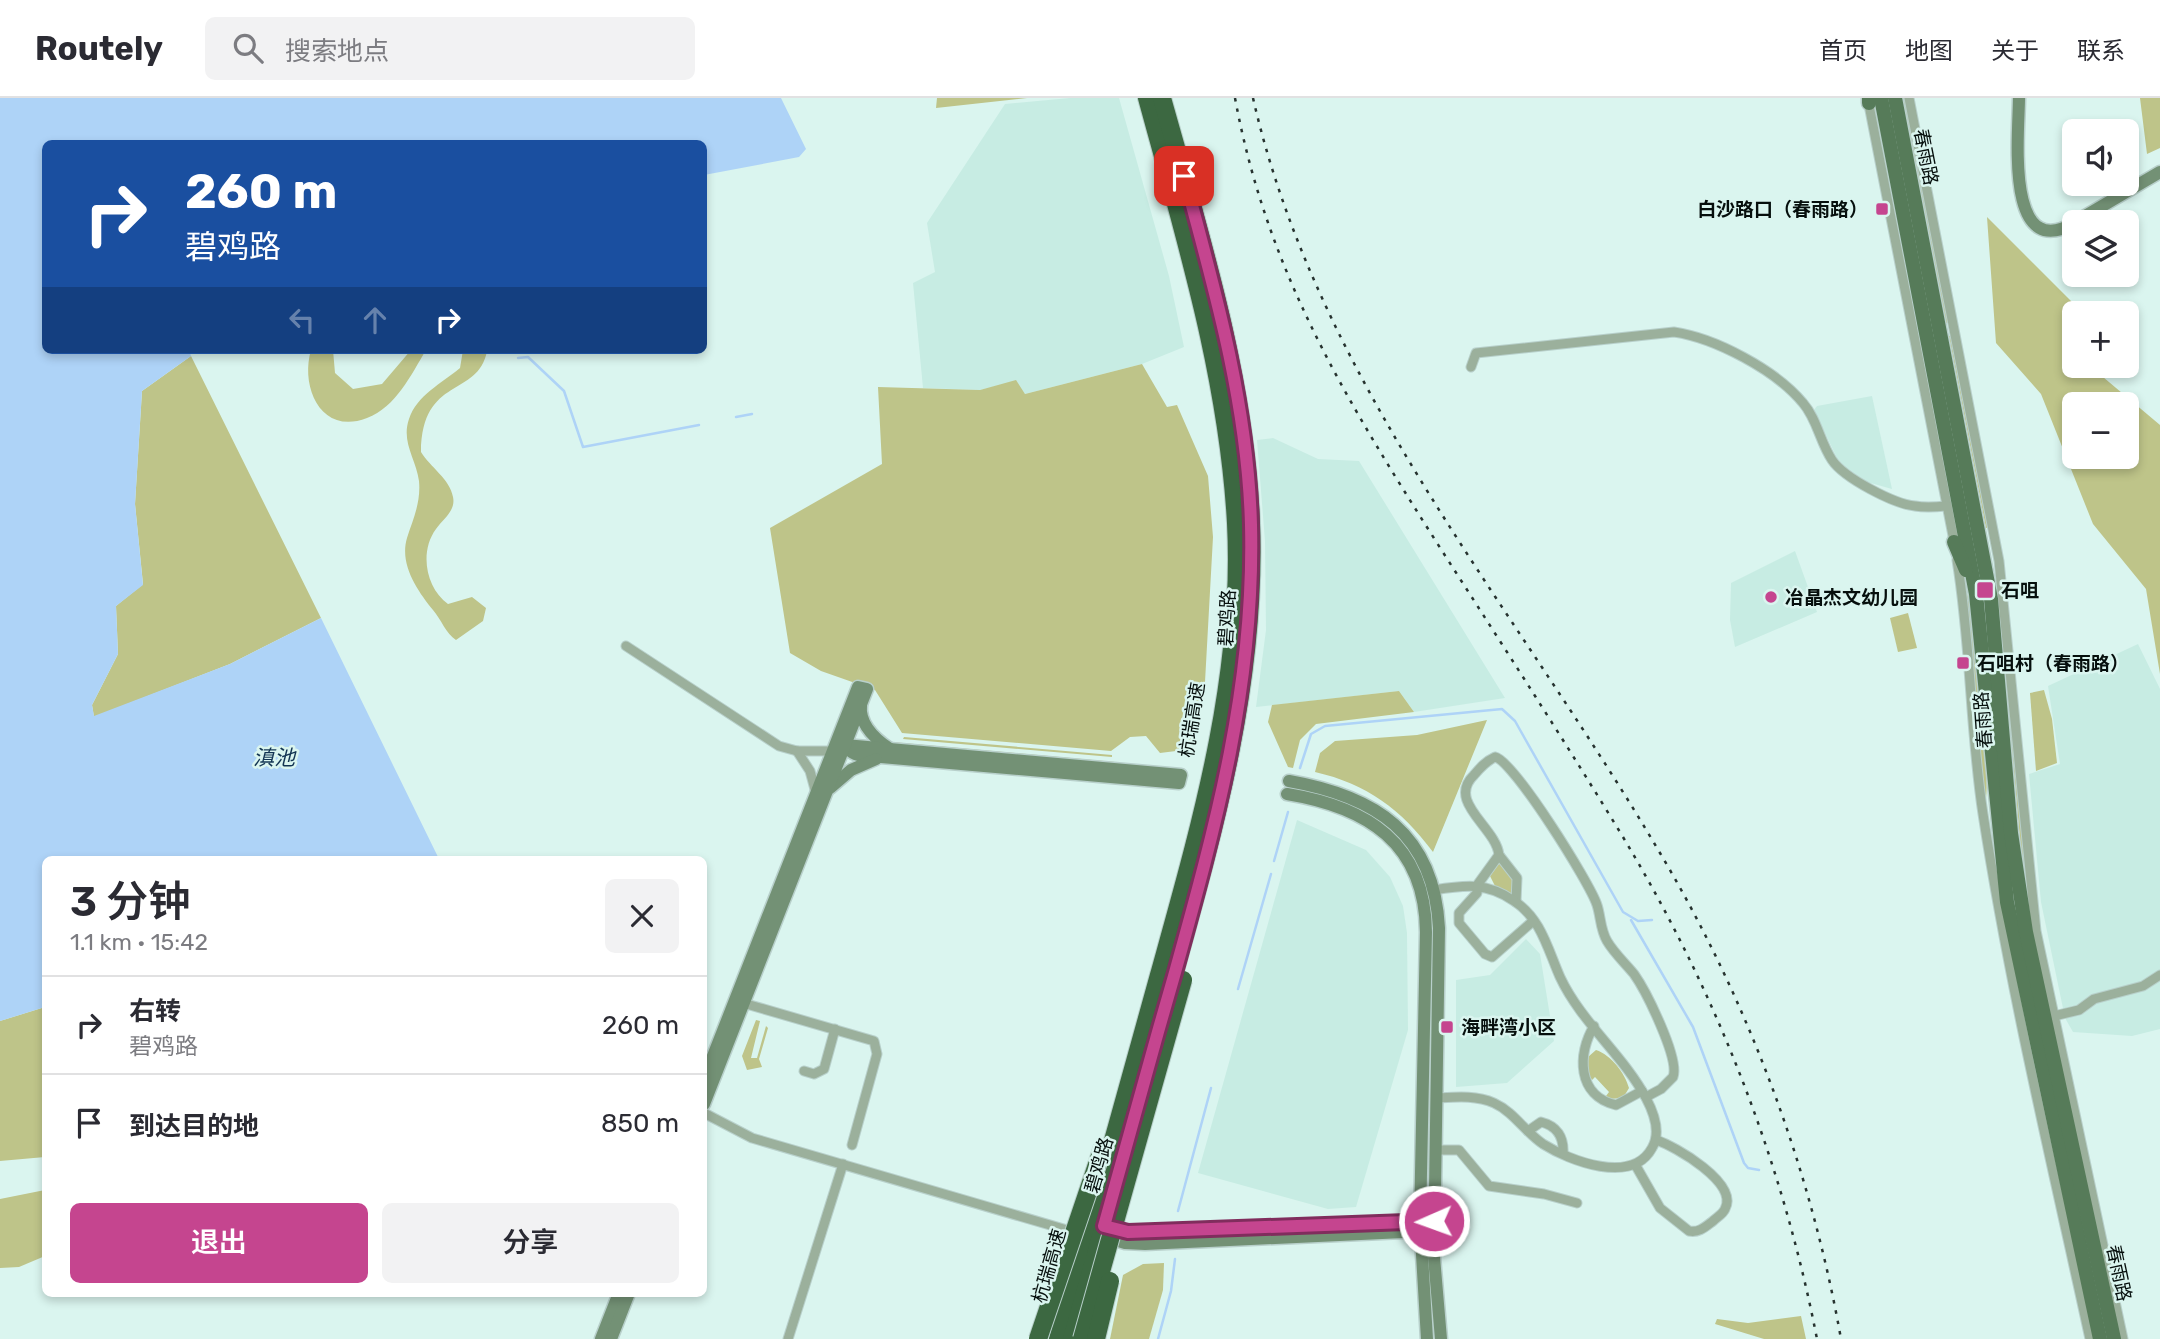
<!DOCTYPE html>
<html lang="zh">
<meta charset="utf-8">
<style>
body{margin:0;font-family:Rubik,"Noto Sans SC",sans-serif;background:#f2f2f3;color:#2b2b33;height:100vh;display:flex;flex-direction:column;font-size:26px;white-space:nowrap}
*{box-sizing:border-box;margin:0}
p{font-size:23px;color:#7c7c81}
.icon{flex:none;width:38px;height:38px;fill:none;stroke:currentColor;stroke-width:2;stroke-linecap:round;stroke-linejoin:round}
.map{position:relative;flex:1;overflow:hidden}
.sheet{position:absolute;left:42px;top:758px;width:665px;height:441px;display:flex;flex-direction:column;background:#fff;border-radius:10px;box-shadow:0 4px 10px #0003}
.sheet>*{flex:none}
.hud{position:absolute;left:42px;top:42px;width:665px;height:214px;border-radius:10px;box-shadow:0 4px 10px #0003;background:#1a4fa0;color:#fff;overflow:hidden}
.fabs{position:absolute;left:2062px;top:21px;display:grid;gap:14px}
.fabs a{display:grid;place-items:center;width:77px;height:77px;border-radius:10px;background:#fff;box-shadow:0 4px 10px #0003;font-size:35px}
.pin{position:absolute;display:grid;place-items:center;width:60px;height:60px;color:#fff;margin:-30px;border-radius:14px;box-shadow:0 4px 10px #0006}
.me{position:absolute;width:77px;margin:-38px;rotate:268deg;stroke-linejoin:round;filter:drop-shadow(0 0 5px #0008)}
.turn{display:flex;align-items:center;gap:24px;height:147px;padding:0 28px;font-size:32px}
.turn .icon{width:91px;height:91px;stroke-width:2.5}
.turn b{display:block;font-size:49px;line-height:60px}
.lanes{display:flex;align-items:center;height:66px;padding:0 28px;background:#0003;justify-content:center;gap:35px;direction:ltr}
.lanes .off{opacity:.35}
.round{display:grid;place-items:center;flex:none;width:74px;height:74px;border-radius:10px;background:#f2f2f3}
.summary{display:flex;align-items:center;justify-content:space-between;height:119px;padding:0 28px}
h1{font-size:42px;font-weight:600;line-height:52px}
.action{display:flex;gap:14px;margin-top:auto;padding:14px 28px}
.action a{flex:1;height:80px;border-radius:10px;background:#c5458f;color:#fff;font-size:28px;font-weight:600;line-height:80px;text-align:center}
.action a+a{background:#f2f2f3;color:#2b2b33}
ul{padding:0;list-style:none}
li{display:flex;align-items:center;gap:21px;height:98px;padding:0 28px;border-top:2px solid #e1e1e2}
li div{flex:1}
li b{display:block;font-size:26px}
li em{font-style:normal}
header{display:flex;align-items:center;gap:42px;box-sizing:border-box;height:98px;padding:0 35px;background:#fff;border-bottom:2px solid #e1e1e2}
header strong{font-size:33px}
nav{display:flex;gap:38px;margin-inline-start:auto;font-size:24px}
.search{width:490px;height:63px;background:#f2f2f3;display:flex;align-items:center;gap:18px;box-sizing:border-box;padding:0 24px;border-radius:10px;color:#7c7c81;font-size:26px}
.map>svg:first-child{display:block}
</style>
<header>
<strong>Routely</strong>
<div class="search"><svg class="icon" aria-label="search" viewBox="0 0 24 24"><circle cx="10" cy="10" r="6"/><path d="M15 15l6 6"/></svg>搜索地点</div>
<nav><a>首页</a><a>地图</a><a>关于</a><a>联系</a></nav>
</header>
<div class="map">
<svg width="2160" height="1241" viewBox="0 0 2160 1241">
<rect width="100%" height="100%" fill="#daf5ef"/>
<g fill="#c7ece3">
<polygon points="1070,0 1119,0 1169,178 1184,249 1142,266 1025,296 1016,283 980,292 923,290 913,185 935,174 927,125 1005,6"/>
<polygon points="1872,298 1892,391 1867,384 1847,371 1837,360 1814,312 1817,308"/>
<polygon points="1273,340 1318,361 1359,363 1505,600 1414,614 1399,593 1256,609 1266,532 1265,443 1257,342"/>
<polygon points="1795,453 1817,514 1735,549 1730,522 1731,485"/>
<polygon points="2138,546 2160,591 2160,931 2132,938 2073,934 2065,920 2041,804 2029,676 2060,666 2048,588"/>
<polygon points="1297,722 1366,752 1390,779 1403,808 1407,835 1408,932 1356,1109 1328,1111 1198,1075"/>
<polygon points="1526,841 1540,856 1554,943 1507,985 1456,989 1456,882 1490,877"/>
</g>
<g fill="#bec489" fill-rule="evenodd">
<polygon points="937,0 1027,0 936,10"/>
<polygon points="1902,0 1907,0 1951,224 1946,225"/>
<polygon points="2140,0 2160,0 2160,50 2147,56"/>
<polygon points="1875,5 1961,448 1955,434 1875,27"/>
<path d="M1987,119l96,96h-9v53h28l1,11 57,48v249l-14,-85 -53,-65 -52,-130 -45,-51zM2074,306h52v53h-52z"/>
<polygon points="1953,237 1990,429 1986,430 1949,238"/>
<path d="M311,252h22l2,23 18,16 29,-5 29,-34h15c-15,25 -30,57 -59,68 -46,18 -67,-31 -56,-68z"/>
<path d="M463,252l24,1c-9,47 -65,24 -66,101 9,15 29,27 32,45 3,14 -10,22 -17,32 -17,23 -10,59 12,75l24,-7 14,11 -3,13 -27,19c-10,-6 -15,-21 -23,-30 -15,-19 -34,-45 -26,-72 6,-19 14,-35 12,-57 -3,-22 -18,-39 -10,-62 8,-24 32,-35 51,-51z"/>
<polygon points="191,258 321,520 230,566 94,619 92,607 118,556 116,508 143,486 135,406 142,293"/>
<polygon points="1142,266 1167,309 1177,307 1208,378 1213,439 1204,602 1192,651 1160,655 1146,638 1130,639 1111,653 902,635 875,592 821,573 790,555 770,430 882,366 878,289 980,292 1016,282 1025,296"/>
<path d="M1964,488c10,11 26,190 22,212l-3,-2z"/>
<polygon points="1908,515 1917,550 1898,554 1890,520"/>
<polygon points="2044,592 2052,621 2057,665 2036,673 2030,595"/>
<polygon points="1399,593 1414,614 1316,626 1300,642 1293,670 1288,669 1268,624 1272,607"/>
<polygon points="2008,605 2012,605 2025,759 2023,776"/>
<path d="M1487,622l-54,132c-32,-43 -66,-68 -118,-80l5,-19 15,-12 82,-6z"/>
<polygon points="904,639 1112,657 1112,659 903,641"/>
<polygon points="891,645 892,644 1115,664 1114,665"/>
<polygon points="1500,764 1514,778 1511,796 1495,788 1490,778"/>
<polygon points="45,909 45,1059 0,1063 0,923"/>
<polygon points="756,922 760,923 751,960 757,960 766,928 768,930 759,961 762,969 747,972 742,958"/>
<path d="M1596,952c15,5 29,23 33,38l-6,10 -14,1 -3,-3 3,-4 -14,-15 -3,3 -5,-9 1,-14z"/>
<polygon points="45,1092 45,1158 19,1169 0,1170 0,1101"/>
<polygon points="1164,1165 1163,1192 1149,1241 1110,1241 1123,1177 1143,1166"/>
<polygon points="1801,1218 1806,1241 1764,1241 1715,1226 1717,1221 1748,1225"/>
</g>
<polygon fill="#aed3f7" points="0,0 781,0 806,51 799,59 704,77 704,46 46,46 46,252 189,252 191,258 142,293 135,406 143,487 116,508 118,556 92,607 94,618 230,566 321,520 439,761 46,761 45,909 0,923"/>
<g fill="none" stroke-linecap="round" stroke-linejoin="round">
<g stroke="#aed3f7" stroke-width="2.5">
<polyline points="518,260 528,259 564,293 583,349 699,327"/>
<polyline points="736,319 752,316"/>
<polyline points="1300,670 1311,636 1325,628 1502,611 1515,623 1623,814 1638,823 1652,822"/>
<polyline points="1274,763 1288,714"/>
<polyline points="1631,822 1693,929 1744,1065 1748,1070 1759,1072"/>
<polyline points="1238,891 1271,776"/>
<polyline points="1178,1113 1211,990"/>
<polyline points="1158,1241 1171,1193 1175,1161"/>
</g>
<g stroke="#b8d0cb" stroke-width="11">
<g id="street">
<polyline points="1909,0 1999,463 2036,833 2123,1241"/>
<polyline points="1868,2 1955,448"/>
<path d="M1471,269l5,-14 198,-21c41,6 102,38 129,71 14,16 17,39 29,57 12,18 62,44 83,46 11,2 21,1 32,0"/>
<path d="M1957,462c14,84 13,170 26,254 27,176 69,350 107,525"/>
<polyline points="626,548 779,648 797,653 832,653"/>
<polyline points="797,653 810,673 816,695"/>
<polyline points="1499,757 1517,780 1516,804"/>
<path d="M1434,792c31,-5 53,-8 80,11 27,17 34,49 46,76 21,45 63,78 86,121 8,15 15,35 6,50 -20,37 -82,13 -109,-4 -18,-12 -29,-32 -49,-41 -18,-8 -38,-6 -57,-5"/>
<path d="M1533,823l-41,36 -7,-3 -26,-31v-10l18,-20 1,-9 21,-29c-3,-28 -53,-53 -25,-80 6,-7 12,-14 21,-18 18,3 95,126 102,148 4,12 3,24 10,36 7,12 18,22 27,33 12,17 46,85 39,103l-12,12 -15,8"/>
<polyline points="743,905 874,943 877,956 852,1047"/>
<polyline points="2054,918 2079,912 2094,901 2143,888 2160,877"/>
<path d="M1594,928c-17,28 -17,70 22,79l26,-14"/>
<polyline points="804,973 814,976 824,971 835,931"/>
<polyline points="704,1015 752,1040 1074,1134"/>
<path d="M1528,1033l13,-9c16,4 23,15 22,31"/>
<polyline points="1435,1052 1459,1052 1489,1088 1544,1096 1577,1105"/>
<path d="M1636,1068l24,42 29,23c10,2 16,-4 24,-10 4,-4 10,-7 12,-12 14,-26 -50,-63 -69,-69"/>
<polyline points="788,1241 843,1066"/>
</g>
</g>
<g stroke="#b8d0cb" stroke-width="15">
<g id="secondary">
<path d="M2019,0c0,33 -15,166 55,125"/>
<polyline points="2075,124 2160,74"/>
<path d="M861,607c-2,19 14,34 29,44"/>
<path d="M838,652l7,-5 336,30 -2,8 -321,-28c-8,-2 -12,-7 -15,-15"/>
<path d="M1289,683c86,15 145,52 150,147l-5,329 7,82"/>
<polyline points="830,690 851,672 876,661"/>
<path d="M1287,696c80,13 138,49 139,138l-6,289 7,118"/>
<polyline points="704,981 858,589 867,591 704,1006"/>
<polyline points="1106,1128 1128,1134 1426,1123"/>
<polyline points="1105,1139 1125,1145 1145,1146 1425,1133"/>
<polyline points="601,1241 619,1195"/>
<polyline points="611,1241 629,1195"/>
</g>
</g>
<g stroke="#b8d0cb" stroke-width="17">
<g id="primary">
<polyline points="1881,0 1976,496 2007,804 2100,1241"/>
<polyline points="1895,0 1991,501 2011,735 2026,834 2114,1241"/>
<polyline points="1869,5 1869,0"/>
<polyline points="1954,444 1966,472"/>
</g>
</g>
<g stroke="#b8d0cb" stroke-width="20">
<g id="highway">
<path d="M1058,1241c34,-121 67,-243 101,-364 41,-148 85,-297 77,-452 -8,-146 -51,-285 -89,-425"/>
<path d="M1072,1241c34,-119 67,-238 100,-358 42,-151 85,-299 79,-458 -6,-145 -50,-286 -89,-425"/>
</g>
</g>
<use href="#street" stroke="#9bb09c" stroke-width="9"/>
<use href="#secondary" stroke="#739175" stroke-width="12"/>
<use href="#primary" stroke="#567b59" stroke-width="14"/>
<use href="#highway" stroke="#3c6841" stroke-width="18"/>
<g stroke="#26322f" stroke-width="2.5" stroke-dasharray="3.5 7" stroke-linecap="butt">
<path d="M1235,0c32,173 110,300 202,445 59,92 118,183 175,276 99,160 169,335 205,520"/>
<path d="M1253,0c65,285 262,508 407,755 88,148 151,316 181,486"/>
</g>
<g stroke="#b8d0cb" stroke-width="20" stroke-linecap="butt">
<g id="highway-bridge">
<polyline points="1038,1241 1103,1049"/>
<polyline points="1082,1241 1183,882"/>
<polyline points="1096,1241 1110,1183"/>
</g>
</g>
<use href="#highway-bridge" stroke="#3c6841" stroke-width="18"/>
</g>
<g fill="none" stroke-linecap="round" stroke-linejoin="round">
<g stroke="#802d5d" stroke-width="18">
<path id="route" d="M1184,78c31,114 64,230 67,349 4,159 -35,300 -77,451 -24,83 -47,166 -70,250l24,6 306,-11"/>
</g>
<use href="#route" stroke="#c5458f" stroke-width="12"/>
</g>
<g fill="#c5458f" stroke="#daf5ef" stroke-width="2.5">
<rect x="1875" y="104" width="14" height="14" rx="3.5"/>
<rect x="1976" y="483" width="18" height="18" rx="3.5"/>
<circle cx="1771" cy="499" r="7"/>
<rect x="1956" y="558" width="14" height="14" rx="3.5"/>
<rect x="1440" y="922" width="14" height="14" rx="3.5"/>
</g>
<g text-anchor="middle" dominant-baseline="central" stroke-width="5" stroke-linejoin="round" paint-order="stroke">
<g font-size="19" fill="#060f0d" stroke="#daf5ef">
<text transform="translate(1926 59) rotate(79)">春雨路</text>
<text transform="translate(1227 520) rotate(-87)">碧鸡路</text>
<text transform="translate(1192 622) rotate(-81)">杭瑞高速</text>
<text transform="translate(1983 622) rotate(-94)">春雨路</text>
<text transform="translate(1099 1067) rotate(-74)">碧鸡路</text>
<text transform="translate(1049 1168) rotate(-74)">杭瑞高速</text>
<text transform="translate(2119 1175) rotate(78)">春雨路</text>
</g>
<g font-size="19" font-weight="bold" fill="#060f0d" stroke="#daf5ef" text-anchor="start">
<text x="1868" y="111" text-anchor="end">白沙路口（春雨路）</text>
<text x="2001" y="492">石咀</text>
<text x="1785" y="499">冶晶杰文幼儿园</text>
<text x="1977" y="565">石咀村（春雨路）</text>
<text x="1461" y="929">海畔湾小区</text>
</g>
<g font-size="21" font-style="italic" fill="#123452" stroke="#daf5ef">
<text x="274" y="659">滇池</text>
</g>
</g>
</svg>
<div class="fabs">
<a><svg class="icon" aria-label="sound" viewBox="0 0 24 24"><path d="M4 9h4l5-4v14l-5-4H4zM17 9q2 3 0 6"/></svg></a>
<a><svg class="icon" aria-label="layers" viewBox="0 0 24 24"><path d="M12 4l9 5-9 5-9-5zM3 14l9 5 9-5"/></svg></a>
<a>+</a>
<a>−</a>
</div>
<div class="pin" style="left:1184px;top:78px;background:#d93025"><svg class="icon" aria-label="arrive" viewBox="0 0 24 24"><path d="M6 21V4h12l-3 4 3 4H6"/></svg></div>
<svg class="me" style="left:1434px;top:1123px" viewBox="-20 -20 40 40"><circle r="17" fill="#c5458f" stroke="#fff" stroke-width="3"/><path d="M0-11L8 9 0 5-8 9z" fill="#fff"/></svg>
<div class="hud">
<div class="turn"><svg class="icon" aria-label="right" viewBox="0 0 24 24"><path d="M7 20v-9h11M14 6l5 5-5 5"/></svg><div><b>260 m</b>碧鸡路</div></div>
<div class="lanes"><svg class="icon off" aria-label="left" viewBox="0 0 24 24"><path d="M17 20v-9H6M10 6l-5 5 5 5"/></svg><svg class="icon off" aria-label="ahead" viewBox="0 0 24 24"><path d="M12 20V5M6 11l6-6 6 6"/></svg><svg class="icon" aria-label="right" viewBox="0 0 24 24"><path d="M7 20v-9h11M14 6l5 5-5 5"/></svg></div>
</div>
<section class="sheet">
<div class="summary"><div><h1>3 分钟</h1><p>1.1 km · 15:42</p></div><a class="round"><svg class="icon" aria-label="close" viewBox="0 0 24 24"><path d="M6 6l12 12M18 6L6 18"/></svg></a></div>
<ul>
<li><svg class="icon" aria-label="right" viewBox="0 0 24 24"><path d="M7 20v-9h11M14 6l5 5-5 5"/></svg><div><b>右转</b><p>碧鸡路</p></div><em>260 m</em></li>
<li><svg class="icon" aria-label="arrive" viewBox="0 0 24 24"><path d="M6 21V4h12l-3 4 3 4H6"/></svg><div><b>到达目的地</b></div><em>850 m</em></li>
</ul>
<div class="action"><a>退出</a><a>分享</a></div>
</section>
</div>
